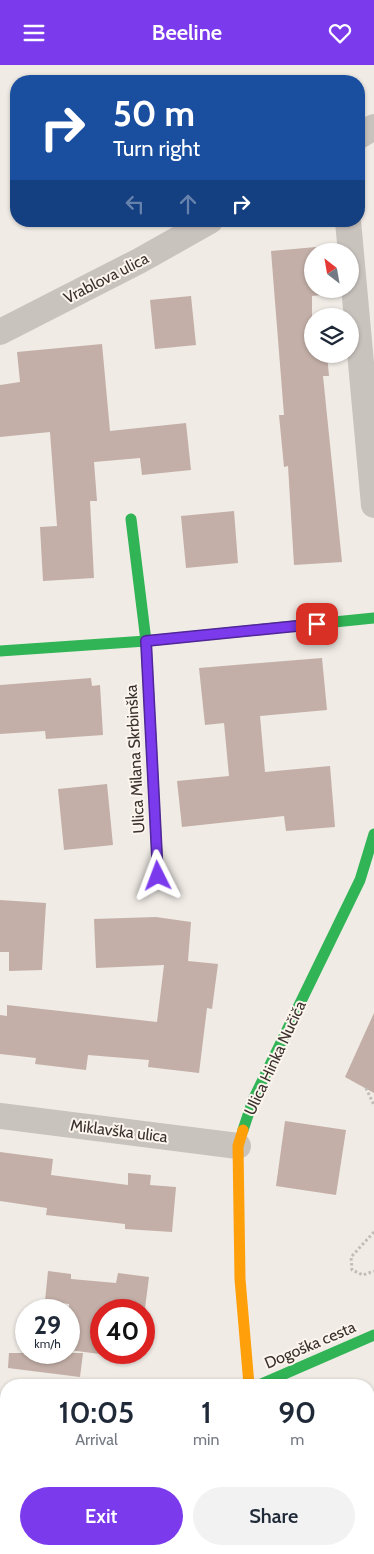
<!DOCTYPE html>
<meta charset="utf-8">
<style>
body{margin:0;font-family:Cabin,sans-serif;background:#f2f2f3;color:#1f2937;height:100vh;display:flex;flex-direction:column;font-size:19px;white-space:nowrap}
*{box-sizing:border-box;margin:0}
p{font-size:16px;color:#747a83}
.icon{flex:none;width:28px;height:28px;fill:none;stroke:currentColor;stroke-width:2;stroke-linecap:round;stroke-linejoin:round}
.map{position:relative;flex:1;overflow:hidden}
.details{position:absolute;left:0px;top:1314px;width:375px;height:176px;display:flex;flex-direction:column;background:#fff;border-radius:20px 20px 0 0;box-shadow:0 1px 4px #0004}
.details>*{flex:none}
.hud{position:absolute;left:10px;top:10px;width:355px;height:152px;border-radius:20px;box-shadow:0 1px 4px #0004;background:#1a4fa0;color:#fff;overflow:hidden}
.needle{width:32px;rotate:329deg}
.fabs{position:absolute;left:304px;top:178px;display:grid;gap:10px}
.fabs a{display:grid;place-items:center;width:55px;height:55px;border-radius:50%;background:#fff;box-shadow:0 1px 4px #0004;font-size:25px}
.speed{position:absolute;left:15px;top:1234px;display:flex;gap:10px;font-size:25px;font-weight:700;text-align:center}
.speed>*{display:grid;place-content:center;width:65px;height:65px;border-radius:50%;background:#fff;box-shadow:0 1px 4px #0004;line-height:1}
.speed small{font-size:12px;font-weight:400}
.speed .limit{border:8px solid #d22;background:#fff;color:#111}
.pin{position:absolute;display:grid;place-items:center;width:42px;height:42px;color:#fff;margin:-21px;border-radius:10px;box-shadow:0 2px 8px #0006}
.me{position:absolute;width:55px;margin:-28px;rotate:357deg;stroke-linejoin:round;filter:drop-shadow(0 0 4px #0008)}
.turn{display:flex;align-items:center;gap:18px;height:105px;padding:0 20px;font-size:22px}
.turn .icon{width:65px;height:65px;stroke-width:2.5}
.turn b{display:block;font-size:35px;line-height:42px}
.lanes{display:flex;align-items:center;height:48px;padding:0 20px;background:#0003;justify-content:center;gap:25px;direction:ltr}
.lanes .off{opacity:.35}
.eta{display:flex;justify-content:space-evenly;align-items:center;height:85px;text-align:center}
.eta b{font-size:30px;font-weight:600;line-height:35px}
.button{display:flex;gap:10px;margin-top:auto;padding:10px 20px}
.button a{flex:1;height:58px;border-radius:30px;background:#7c3aed;color:#fff;font-size:20px;font-weight:600;line-height:58px;text-align:center}
.button a+a{background:#f2f2f3;color:#1f2937}
header{display:flex;justify-content:space-between;align-items:center;height:65px;padding:0 20px;background:#7c3aed;color:#fff;font-size:22px;font-weight:600}
.map>svg:first-child{display:block}
</style>
<header><svg class="icon" aria-label="menu" viewBox="0 0 24 24"><path d="M4 6h16M4 12h16M4 18h16"/></svg>Beeline<svg class="icon" aria-label="heart" viewBox="0 0 24 24"><path d="M12 20l-8-8c-3-5 5-10 8-4 3-6 11-1 8 4z"/></svg></header>
<div class="map">
<svg width="374" height="1489" viewBox="0 0 374 1489">
<rect width="100%" height="100%" fill="#f0ebe5"/>
<g fill="#c3afa7">
<polygon points="316,182 316,186 312,186 312,224 320,224 321,230 312,231 312,289 327,289 329,311 323,311 342,497 294,500 288,401 284,402 279,350 284,350 271,186"/>
<polygon points="191,231 196,280 155,284 150,235"/>
<polygon points="102,279 110,366 186,358 191,405 142,410 140,393 94,397 97,436 90,436 94,513 43,516 40,462 57,461 50,367 0,372 0,320 20,317 17,287"/>
<polygon points="234,446 238,498 186,503 181,451"/>
<polygon points="322,593 327,645 260,651 265,707 330,701 335,762 286,766 284,751 182,762 177,716 229,711 224,658 205,660 199,603"/>
<polygon points="91,613 92,621 100,620 103,670 46,674 45,666 0,669 0,620"/>
<polygon points="107,719 113,780 64,785 58,724"/>
<polygon points="0,835 46,838 42,905 9,906 9,887 0,887"/>
<polygon points="156,852 191,857 188,896 218,899 212,944 207,943 199,1008 148,1002 149,995 88,990 86,1005 35,999 36,993 0,989 0,950 7,951 7,940 157,957 164,900 96,903 94,854"/>
<polygon points="374,948 374,1028 345,1012"/>
<polygon points="285,1056 346,1065 336,1130 276,1121"/>
<polygon points="0,1087 53,1094 51,1110 128,1120 128,1108 151,1110 150,1120 176,1122 172,1167 125,1164 125,1159 46,1150 47,1143 0,1136"/>
<polygon points="48,1206 71,1209 71,1214 116,1218 118,1208 149,1212 144,1251 144,1245 101,1245 101,1288 139,1288 138,1294 69,1285 69,1239 45,1236"/>
<polygon points="9,1288 83,1288 80,1312 8,1303"/>
</g>
<g fill="none" stroke-linecap="round" stroke-linejoin="round">
<g stroke="#c2bbb6" stroke-width="3" stroke-dasharray="2.5 2.5" stroke-linecap="butt">
<polyline points="366,1023 374,1040"/>
<polyline points="374,1167 351,1192 352,1205 363,1210 374,1206"/>
</g>
<g stroke="#c9c3be" stroke-width="26">
<polyline points="359,71 374,62"/>
<polyline points="348,156 374,440"/>
<polyline points="0,267 139,196 210,156"/>
<polyline points="0,1051 238,1081"/>
<polyline points="92,1484 94,1489"/>
<polyline points="303,1484 305,1489"/>
</g>
<g stroke="#30b455" stroke-width="11">
<polyline points="131,454 146,576 158,811"/>
<polyline points="0,586 146,576 374,553"/>
<polyline points="243,1065 253,1035 360,815 374,769"/>
<polyline points="259,1320 374,1270"/>
</g>
<polyline stroke="#ff9f0a" stroke-width="11" points="243,1065 238,1081 240,1214 249,1320"/>
<polyline stroke="#e5322d" stroke-width="11" points="3,1489 10,1484"/>
</g>
<g fill="none" stroke-linecap="round" stroke-linejoin="round">
<g stroke="#51269a" stroke-width="12">
<polyline id="route" points="158,811 146,576 317,559"/>
</g>
<use href="#route" stroke="#7c3aed" stroke-width="9"/>
</g>
<g text-anchor="middle" dominant-baseline="central" stroke-width="4" stroke-linejoin="round" paint-order="stroke">
<g font-size="16" fill="#3b302b" stroke="#fbf5ee">
<text transform="translate(106 213) rotate(-27)">Vrablova ulica</text>
<text transform="translate(135 694) rotate(-93)">Ulica Milana Skrbinška</text>
<text transform="translate(275 993) rotate(-65)">Ulica Hinka Nučiča</text>
<text transform="translate(119 1066) rotate(7)">Miklavška ulica</text>
<text transform="translate(310 1280) rotate(-23)">Dogoška cesta</text>
</g>
</g>
</svg>
<div class="fabs">
<a><svg class="needle" viewBox="-14 -14 28 28"><path d="M0-13l5 13h-10z" fill="#e53935"/><path d="M0 13l5-13h-10z" fill="#747a83"/></svg></a>
<a><svg class="icon" aria-label="layers" viewBox="0 0 24 24"><path d="M12 4l9 5-9 5-9-5zM3 14l9 5 9-5"/></svg></a>
</div>
<div class="speed"><div>29<small>km/h</small></div><div class="limit">40</div></div>
<div class="pin" style="left:317px;top:559px;background:#d93025"><svg class="icon" aria-label="arrive" viewBox="0 0 24 24"><path d="M6 21V4h12l-3 4 3 4H6"/></svg></div>
<svg class="me" style="left:158px;top:811px" viewBox="-20 -20 40 40"><path d="M0-17L14 15 0 8-14 15z" fill="#7c3aed" stroke="#fff" stroke-width="4"/></svg>
<div class="hud">
<div class="turn"><svg class="icon" aria-label="right" viewBox="0 0 24 24"><path d="M7 20v-9h11M14 6l5 5-5 5"/></svg><div><b>50 m</b>Turn right</div></div>
<div class="lanes"><svg class="icon off" aria-label="left" viewBox="0 0 24 24"><path d="M17 20v-9H6M10 6l-5 5 5 5"/></svg><svg class="icon off" aria-label="ahead" viewBox="0 0 24 24"><path d="M12 20V5M6 11l6-6 6 6"/></svg><svg class="icon" aria-label="right" viewBox="0 0 24 24"><path d="M7 20v-9h11M14 6l5 5-5 5"/></svg></div>
</div>
<section class="details">
<div class="eta">
<div><b>10:05</b><p>Arrival</p></div>
<div><b>1</b><p>min</p></div>
<div><b>90</b><p>m</p></div>
</div>
<div class="button"><a>Exit</a><a>Share</a></div>
</section>
</div>
